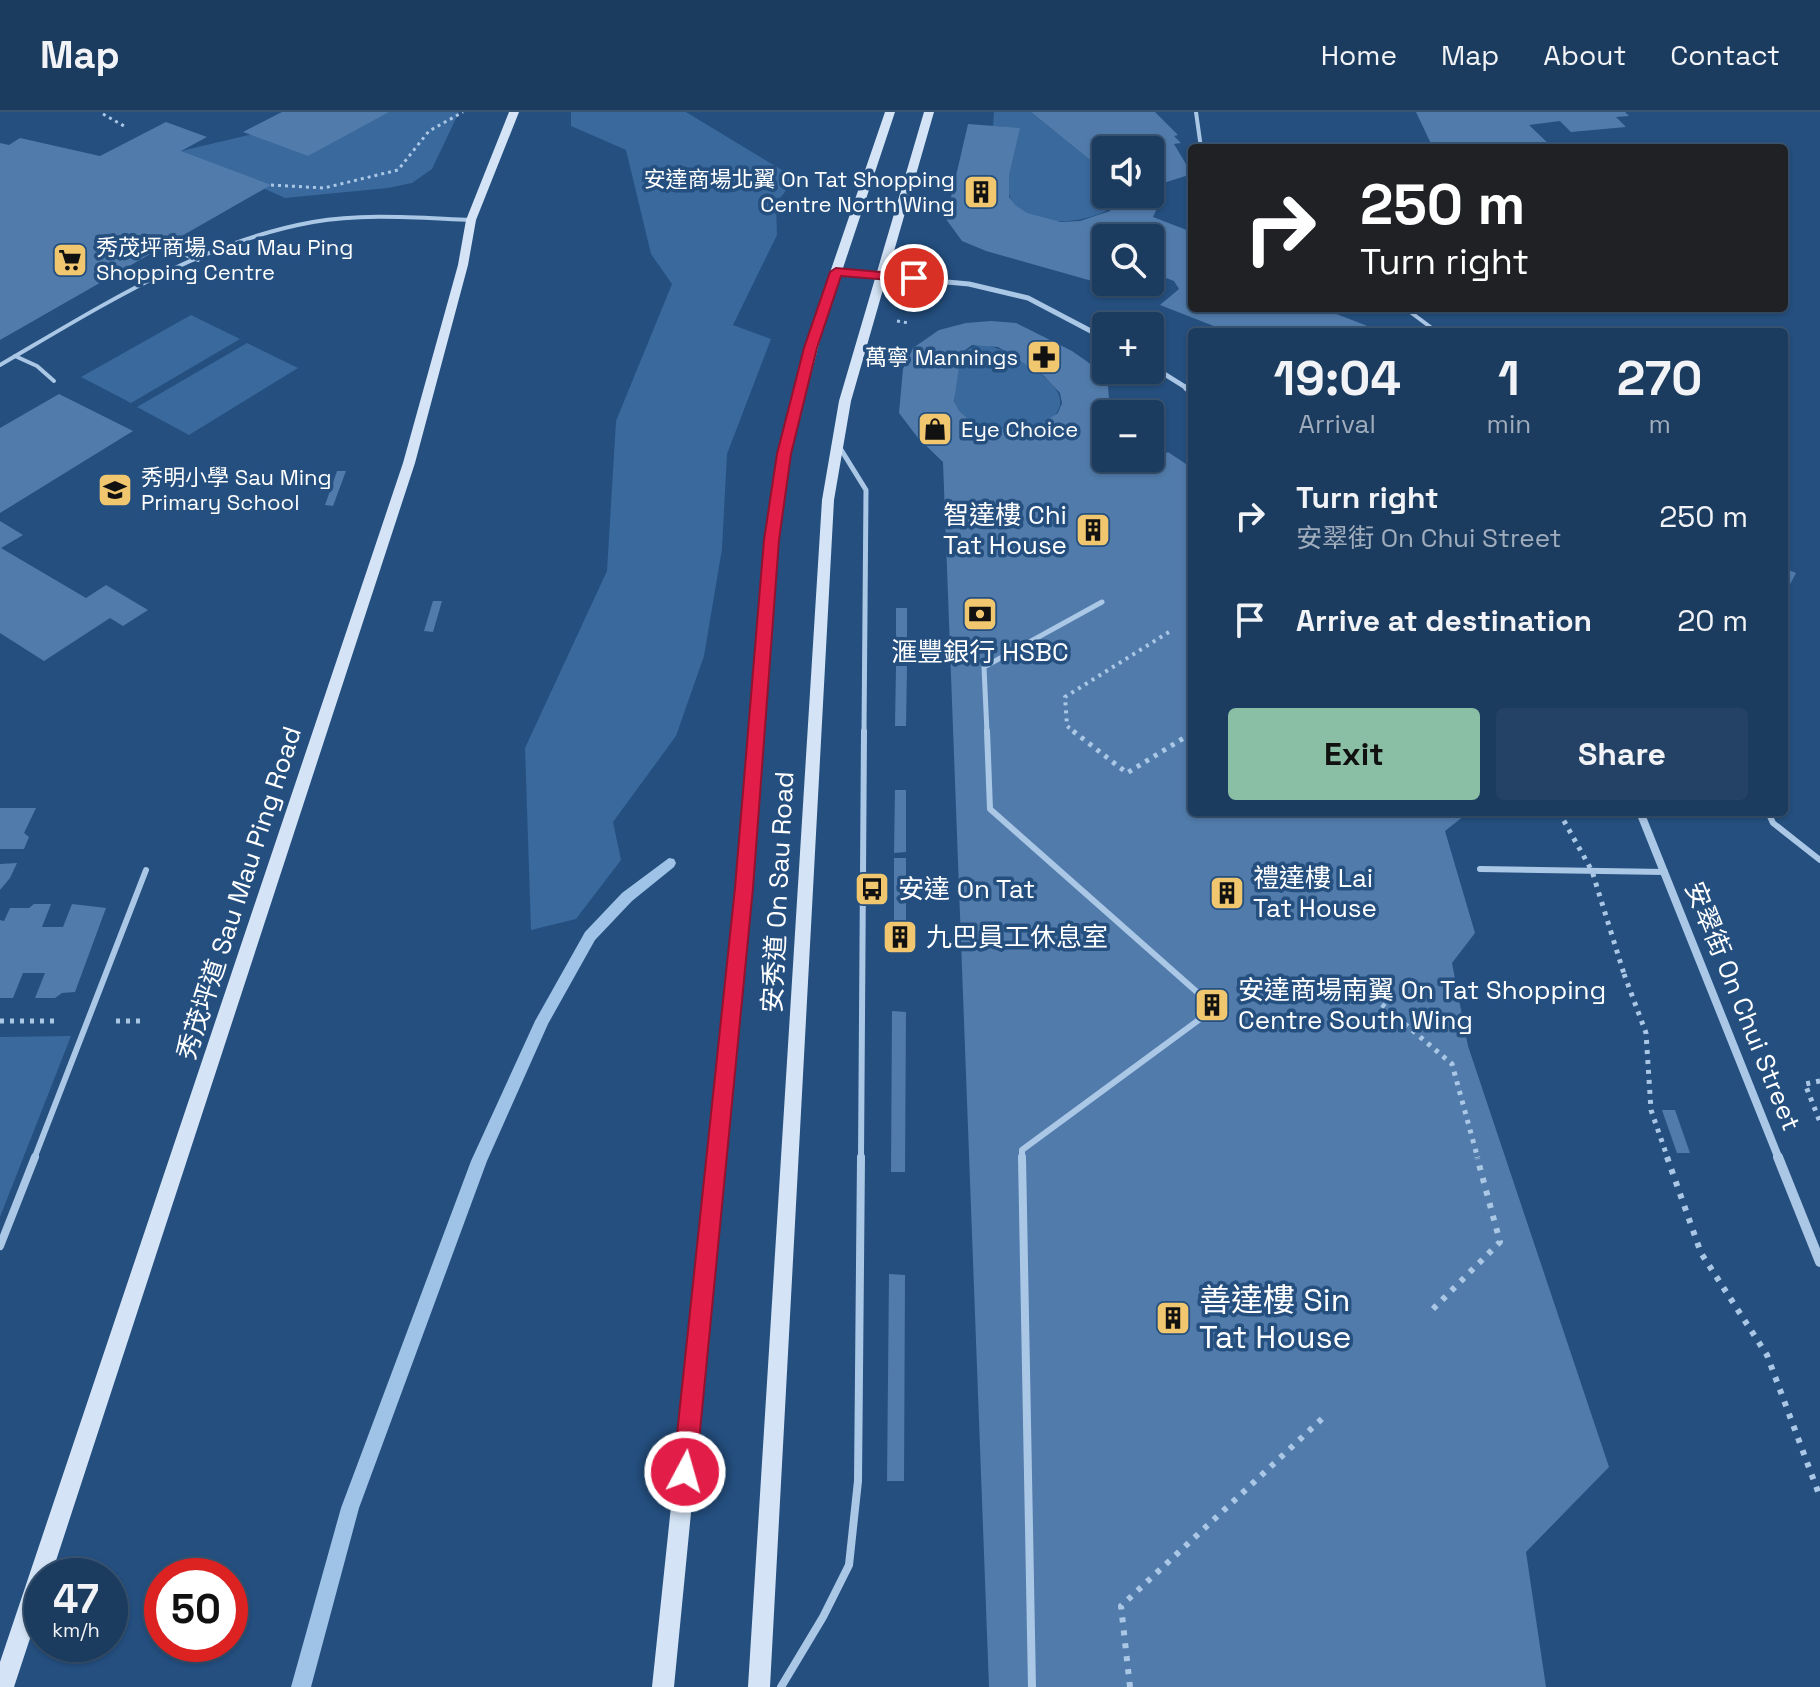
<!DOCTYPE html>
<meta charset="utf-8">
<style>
body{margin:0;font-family:"Space Grotesk","Noto Sans TC",sans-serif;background:#244265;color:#f1f3f6;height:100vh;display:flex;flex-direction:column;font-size:30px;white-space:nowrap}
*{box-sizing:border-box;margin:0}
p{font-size:26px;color:#a0adbd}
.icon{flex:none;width:44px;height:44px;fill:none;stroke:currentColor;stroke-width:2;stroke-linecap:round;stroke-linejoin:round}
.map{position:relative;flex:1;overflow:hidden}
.side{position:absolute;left:1188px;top:216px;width:600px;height:488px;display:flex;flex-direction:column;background:#1b3b5f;border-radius:8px;box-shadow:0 2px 6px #0004,0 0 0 2px #395574}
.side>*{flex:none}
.banner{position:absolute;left:1188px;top:32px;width:600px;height:168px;border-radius:8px;box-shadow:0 2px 6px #0004,0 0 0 2px #395574;background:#202124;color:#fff;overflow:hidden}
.fabs{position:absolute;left:1092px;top:24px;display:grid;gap:16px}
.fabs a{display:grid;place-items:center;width:72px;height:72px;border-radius:8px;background:#1b3b5f;box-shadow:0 2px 6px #0004,0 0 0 2px #395574;font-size:40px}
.speed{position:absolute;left:24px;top:1446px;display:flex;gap:16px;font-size:40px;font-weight:700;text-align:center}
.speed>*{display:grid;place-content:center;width:104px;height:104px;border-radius:50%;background:#1b3b5f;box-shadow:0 2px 6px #0004,0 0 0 2px #395574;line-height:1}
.speed small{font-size:20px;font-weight:400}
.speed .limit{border:12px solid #d22;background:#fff;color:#111}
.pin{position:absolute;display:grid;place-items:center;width:68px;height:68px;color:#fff;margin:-34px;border:4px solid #fff;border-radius:50%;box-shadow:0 2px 8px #0007}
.me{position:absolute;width:88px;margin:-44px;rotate:6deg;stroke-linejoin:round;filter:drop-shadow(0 0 6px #0008)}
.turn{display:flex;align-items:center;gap:28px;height:168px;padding:0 40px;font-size:36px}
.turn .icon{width:104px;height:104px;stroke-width:2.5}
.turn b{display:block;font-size:56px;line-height:68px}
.eta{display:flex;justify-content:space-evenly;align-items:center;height:136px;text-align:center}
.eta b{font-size:48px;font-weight:600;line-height:56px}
.button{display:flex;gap:16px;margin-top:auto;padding:16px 40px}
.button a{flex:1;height:92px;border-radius:8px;background:#8abfa5;color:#111;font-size:32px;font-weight:600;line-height:92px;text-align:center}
.button a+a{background:#244265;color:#f1f3f6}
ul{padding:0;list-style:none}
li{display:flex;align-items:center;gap:24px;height:104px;padding:0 40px}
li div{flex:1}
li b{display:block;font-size:30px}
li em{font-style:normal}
header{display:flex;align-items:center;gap:48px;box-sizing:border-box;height:112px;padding:0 40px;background:#1b3b5f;border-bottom:2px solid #395574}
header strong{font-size:38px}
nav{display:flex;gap:44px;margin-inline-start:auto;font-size:28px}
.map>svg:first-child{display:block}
</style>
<header>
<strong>Map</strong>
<nav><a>Home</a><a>Map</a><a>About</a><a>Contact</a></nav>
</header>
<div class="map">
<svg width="1820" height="1575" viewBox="0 0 1820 1575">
<rect width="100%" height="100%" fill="#244f7f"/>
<g fill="#39699d">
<polygon points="346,0 459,0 432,57 412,71 388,76 285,86 181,39"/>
<polygon points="571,0 686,0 795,66 776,92 777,123 733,213 771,227 727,342 722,437 704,544 676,624 613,710 621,748 576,807 531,818 525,636 607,459 616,309 672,172 651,142 626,38 571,14"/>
<path d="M994,0h37l75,61v21h13l-2,8c-19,23 -96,30 -107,-5 -7,-20 5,-49 9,-69l-26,-2z"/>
<polygon points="191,203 240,227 131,291 81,265"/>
<polygon points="247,231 298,256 189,323 137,295"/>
<path d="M979,232c23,3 41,15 60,29 75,54 -72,83 -84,30 -3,-14 4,-35 6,-50z"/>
<polygon points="71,924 0,1105 0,925"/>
</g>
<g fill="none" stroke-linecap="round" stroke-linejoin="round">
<polygon fill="#9fc3e7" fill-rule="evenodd" points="669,746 674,747 676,751 674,755 632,789 595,828 548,912 487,1049 359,1396 311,1575 291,1575 341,1396 471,1049 535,909 585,820 622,781"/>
</g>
<g fill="#517baa" fill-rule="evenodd">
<polygon points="282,0 389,0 308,44 243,20"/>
<polygon points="1031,0 1155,0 1178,23 1174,24 1181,31 1174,32 1192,62 1154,74 1159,92 1153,105 1192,120 1192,196 1321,196 1383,220 1229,220 1160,193 1179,177 1174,169 1150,160 1150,126 1106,126 1106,159 1092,169 986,139 962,129 946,107 968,12 1020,16 1009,63 1009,85 1015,93 1027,101 1061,110 1080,109 1110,99 1117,90 1119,82 1150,82 1150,38 1106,38 1106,61"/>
<polygon points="1416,0 1625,0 1629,4 1616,5 1626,15 1571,20 1560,9 1529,13 1553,36 1433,36"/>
<polygon points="166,10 207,25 181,39 271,73 0,228 0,31 9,33 20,26 100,44"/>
<path d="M991,209l25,2 56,28 30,21 6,14 1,13 23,15h-26v44h44v-12l13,9 5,-3 24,16v344h277l-24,19 30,102 -23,30 16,83 141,421 -83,85 20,135h-557l-46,-1225 -25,-24 -19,-25 4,-44 10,-21 26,-18 27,-7zM972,233l26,2 46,29 16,17 2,10 -4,10 -22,14 -17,4 -35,-4 -15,-7 -10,-9 -5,-10 7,-48z"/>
<polygon points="59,282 133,319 0,401 0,316"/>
<polygon points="337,359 346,359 333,394 325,393"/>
<polygon points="0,409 23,423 1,436 86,486 106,473 148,498 123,514 110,506 44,549 0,521"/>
<polygon points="1784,456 1796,461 1784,484"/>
<polygon points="433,489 442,489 433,520 424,519"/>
<rect x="896" y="496" width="11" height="52"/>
<polygon points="896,554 907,554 906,614 895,614"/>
<polygon points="895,678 906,678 906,740 894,741"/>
<polygon points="0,696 36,696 24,721 29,725 24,737 0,737"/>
<rect x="894" y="746" width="12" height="67"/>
<polygon points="17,751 10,766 0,778 0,752"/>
<polygon points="34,792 51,792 42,815 63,815 72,792 106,796 75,880 62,881 55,886 35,886 45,861 23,861 13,886 0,886 0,808 4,809 10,796 29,796"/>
<rect x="893" y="819" width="13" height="12"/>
<polygon points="892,899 906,900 905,1060 891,1060"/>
<polygon points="1662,998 1675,998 1690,1041 1677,1041"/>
<polygon points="889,1162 905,1163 904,1369 887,1369"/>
</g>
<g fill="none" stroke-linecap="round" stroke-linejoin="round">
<g stroke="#abc7e6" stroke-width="3" stroke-dasharray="3 4" stroke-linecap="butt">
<polyline points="103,2 124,14"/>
<polyline points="271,73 324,76 398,58 429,19 463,0"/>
<polyline points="897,209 909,211"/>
</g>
<polyline stroke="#abc7e6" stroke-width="4" stroke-dasharray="3 5" stroke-linecap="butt" points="1076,621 1067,614 1065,585 1169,520"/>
<g stroke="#abc7e6" stroke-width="5" stroke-dasharray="4 6" stroke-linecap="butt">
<polyline points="1073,619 1127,661 1192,621"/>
<polyline points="1624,862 1646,921 1651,998 1668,1047"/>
<polyline points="1359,873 1452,952 1478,1047"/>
<polyline points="0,909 58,909"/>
<polyline points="116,909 143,909"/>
<polyline points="1820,969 1805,972 1820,1010"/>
</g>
<g stroke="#abc7e6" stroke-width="6" stroke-dasharray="5 8" stroke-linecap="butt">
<polyline points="1667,1045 1701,1141 1767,1243 1820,1385"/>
<polyline points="1433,1197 1500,1130 1477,1045"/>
<polyline points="1130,1575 1121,1494 1326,1303"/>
</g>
<g stroke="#abc7e6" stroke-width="4">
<polyline points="1196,0 1201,36"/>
<polyline points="168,136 198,148"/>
<polyline points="1405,196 1437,220"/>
<polyline points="15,244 37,254 54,269"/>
<path d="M0,253c98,-57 200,-123 313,-143 52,-9 106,-4 158,-2"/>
</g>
<g stroke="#abc7e6" stroke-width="5">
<polyline points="840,336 866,378 864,621"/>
<polyline points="987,621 984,555 1102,490"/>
</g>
<g stroke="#abc7e6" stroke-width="6">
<polyline points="987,619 990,697 1215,896 1022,1038 1022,1047"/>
<polyline points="1768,700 1773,711 1820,748"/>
<polyline points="1480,757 1665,760"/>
<polyline points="34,1047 146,758"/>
<polyline points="861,1047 864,619"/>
</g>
<g stroke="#abc7e6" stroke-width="8">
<polyline points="1022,1045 1032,1575"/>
<polyline points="0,1134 35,1045"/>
<polyline points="781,1575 823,1505 849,1453 858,1369 861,1045"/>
</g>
<g stroke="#abc7e6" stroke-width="5">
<polyline points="836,160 969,172 1028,186 1106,227"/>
<polyline points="1150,253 1190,278"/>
</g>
<polyline stroke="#abc7e6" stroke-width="7" points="1187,276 1192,279"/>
<polyline stroke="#abc7e6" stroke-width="8" points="1640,700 1779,1047"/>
<polyline stroke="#abc7e6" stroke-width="10" points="1778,1045 1820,1150"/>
<g fill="#d4e4f6" fill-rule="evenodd">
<polygon points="509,0 519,0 476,108 468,153 415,351 51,1464 42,1464 42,1490 14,1575 0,1575 0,1550 403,351 458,153 466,108"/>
<polygon points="885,0 895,0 824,213 790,342 778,428 752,776 674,1575 652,1575 736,776 764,428 778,342 812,213"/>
<polygon points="924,0 934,0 851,289 834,388 770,1575 748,1575 822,388 839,289"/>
</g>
<polyline stroke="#abc7e6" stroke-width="5" stroke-dasharray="4 6" stroke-linecap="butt" points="1559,700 1592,759 1624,862"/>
</g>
<polygon fill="#e11d48" stroke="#92132f" stroke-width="2" points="836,156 914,163 921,166 914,170 841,164 817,236 791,342 779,428 753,776 696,1360 693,1369 685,1372 676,1369 673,1360 735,776 764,428 777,342 804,236 830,160"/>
<defs>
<g id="building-square" transform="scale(1.8)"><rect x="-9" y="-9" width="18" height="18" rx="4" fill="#f0c66f" stroke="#244f7f"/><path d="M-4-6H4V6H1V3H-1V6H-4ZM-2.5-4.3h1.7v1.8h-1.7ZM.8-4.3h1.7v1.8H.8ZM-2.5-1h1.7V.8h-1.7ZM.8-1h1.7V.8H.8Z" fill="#111"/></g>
<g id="supermarket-square" transform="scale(1.8)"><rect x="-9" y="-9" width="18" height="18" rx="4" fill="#f0c66f" stroke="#244f7f"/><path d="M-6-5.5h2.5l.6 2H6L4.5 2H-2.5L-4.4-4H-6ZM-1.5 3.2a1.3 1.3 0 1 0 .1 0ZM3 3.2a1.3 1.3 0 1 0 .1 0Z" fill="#111"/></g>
<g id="pharmacy-square" transform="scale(1.8)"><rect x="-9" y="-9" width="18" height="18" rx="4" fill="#f0c66f" stroke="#244f7f"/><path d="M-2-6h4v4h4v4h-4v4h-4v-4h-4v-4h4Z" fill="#111"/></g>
<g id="shop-square" transform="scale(1.8)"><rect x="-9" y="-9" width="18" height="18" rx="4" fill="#f0c66f" stroke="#244f7f"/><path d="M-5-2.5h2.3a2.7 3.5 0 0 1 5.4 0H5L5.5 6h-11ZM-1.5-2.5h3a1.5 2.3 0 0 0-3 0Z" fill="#111"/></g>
<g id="school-square" transform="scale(1.8)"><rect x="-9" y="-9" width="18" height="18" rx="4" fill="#f0c66f" stroke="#244f7f"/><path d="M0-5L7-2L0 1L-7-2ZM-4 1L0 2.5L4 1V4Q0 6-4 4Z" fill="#111"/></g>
<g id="bank-square" transform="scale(1.8)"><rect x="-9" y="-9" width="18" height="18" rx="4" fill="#f0c66f" stroke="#244f7f"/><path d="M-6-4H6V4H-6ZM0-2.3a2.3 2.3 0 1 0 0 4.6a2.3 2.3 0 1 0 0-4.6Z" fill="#111"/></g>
<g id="bus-square" transform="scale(1.8)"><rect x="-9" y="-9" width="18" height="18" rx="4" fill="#f0c66f" stroke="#244f7f"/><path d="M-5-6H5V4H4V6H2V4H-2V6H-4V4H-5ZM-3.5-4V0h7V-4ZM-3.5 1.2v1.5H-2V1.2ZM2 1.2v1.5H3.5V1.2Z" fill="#111"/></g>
</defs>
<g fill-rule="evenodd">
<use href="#building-square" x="981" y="80"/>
<use href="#supermarket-square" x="70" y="148"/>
<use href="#pharmacy-square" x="1044" y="245"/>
<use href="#shop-square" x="935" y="317"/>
<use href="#school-square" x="115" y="378"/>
<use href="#building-square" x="1093" y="418"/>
<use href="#bank-square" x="980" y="502"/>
<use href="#bus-square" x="872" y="777"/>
<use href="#building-square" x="1227" y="781"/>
<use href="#building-square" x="900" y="825"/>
<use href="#building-square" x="1212" y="893"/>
<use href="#building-square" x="1173" y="1206"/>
</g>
<g text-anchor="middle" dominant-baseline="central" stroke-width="7" stroke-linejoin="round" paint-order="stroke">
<g font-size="22" fill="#fff" stroke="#244f7f" text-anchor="start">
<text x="955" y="67" text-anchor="end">安達商場北翼 On Tat Shopping<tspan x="955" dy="25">Centre North Wing</tspan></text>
<text x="96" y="135">秀茂坪商場 Sau Mau Ping<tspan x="96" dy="25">Shopping Centre</tspan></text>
<text x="1018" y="245" text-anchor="end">萬寧 Mannings</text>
<text x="961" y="317">Eye Choice</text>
<text x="141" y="365">秀明小學 Sau Ming<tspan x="141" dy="25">Primary School</tspan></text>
</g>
<g font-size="26" fill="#fff" stroke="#244f7f" text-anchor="start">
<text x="1067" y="403" text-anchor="end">智達樓 Chi<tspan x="1067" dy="30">Tat House</tspan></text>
<text x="980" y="540" text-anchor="middle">滙豐銀行 HSBC</text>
<text x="1253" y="766">禮達樓 Lai<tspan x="1253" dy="30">Tat House</tspan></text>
<text x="898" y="777">安達 On Tat</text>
<text x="926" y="825">九巴員工休息室</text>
<text x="1238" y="878">安達商場南翼 On Tat Shopping<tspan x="1238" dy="30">Centre South Wing</tspan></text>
</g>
<g font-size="26" fill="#fff" stroke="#244f7f">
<text transform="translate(778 780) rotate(-87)">安秀道 On Sau Road</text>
<text transform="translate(239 781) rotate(-72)">秀茂坪道 Sau Mau Ping Road</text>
<text transform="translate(1743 894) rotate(68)">安翠街 On Chui Street</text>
</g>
<g font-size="32" fill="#fff" stroke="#244f7f" text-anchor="start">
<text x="1199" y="1188">善達樓 Sin<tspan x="1199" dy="37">Tat House</tspan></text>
</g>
</g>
</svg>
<div class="fabs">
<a><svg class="icon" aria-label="sound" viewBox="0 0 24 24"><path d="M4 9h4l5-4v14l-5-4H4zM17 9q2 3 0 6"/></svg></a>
<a><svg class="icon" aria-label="search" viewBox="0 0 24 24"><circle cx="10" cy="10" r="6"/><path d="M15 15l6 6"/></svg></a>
<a>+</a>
<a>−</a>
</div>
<div class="speed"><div>47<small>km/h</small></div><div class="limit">50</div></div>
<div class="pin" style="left:914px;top:166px;background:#d93025"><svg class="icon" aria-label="arrive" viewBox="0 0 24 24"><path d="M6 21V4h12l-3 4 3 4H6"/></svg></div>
<svg class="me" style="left:685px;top:1360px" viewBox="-20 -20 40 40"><circle r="17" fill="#e11d48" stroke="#fff" stroke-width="3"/><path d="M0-11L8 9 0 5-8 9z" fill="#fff"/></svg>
<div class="banner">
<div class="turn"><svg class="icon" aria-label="right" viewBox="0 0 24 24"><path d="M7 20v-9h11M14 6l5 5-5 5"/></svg><div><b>250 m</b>Turn right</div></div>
</div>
<section class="side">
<div class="eta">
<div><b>19:04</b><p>Arrival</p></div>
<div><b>1</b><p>min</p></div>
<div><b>270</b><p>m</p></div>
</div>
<ul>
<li><svg class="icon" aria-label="right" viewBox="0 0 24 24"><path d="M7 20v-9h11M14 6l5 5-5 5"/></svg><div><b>Turn right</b><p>安翠街 On Chui Street</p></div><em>250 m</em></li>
<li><svg class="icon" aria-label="arrive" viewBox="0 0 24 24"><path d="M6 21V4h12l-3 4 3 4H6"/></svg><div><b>Arrive at destination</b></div><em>20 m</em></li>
</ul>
<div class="button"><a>Exit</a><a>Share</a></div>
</section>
</div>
